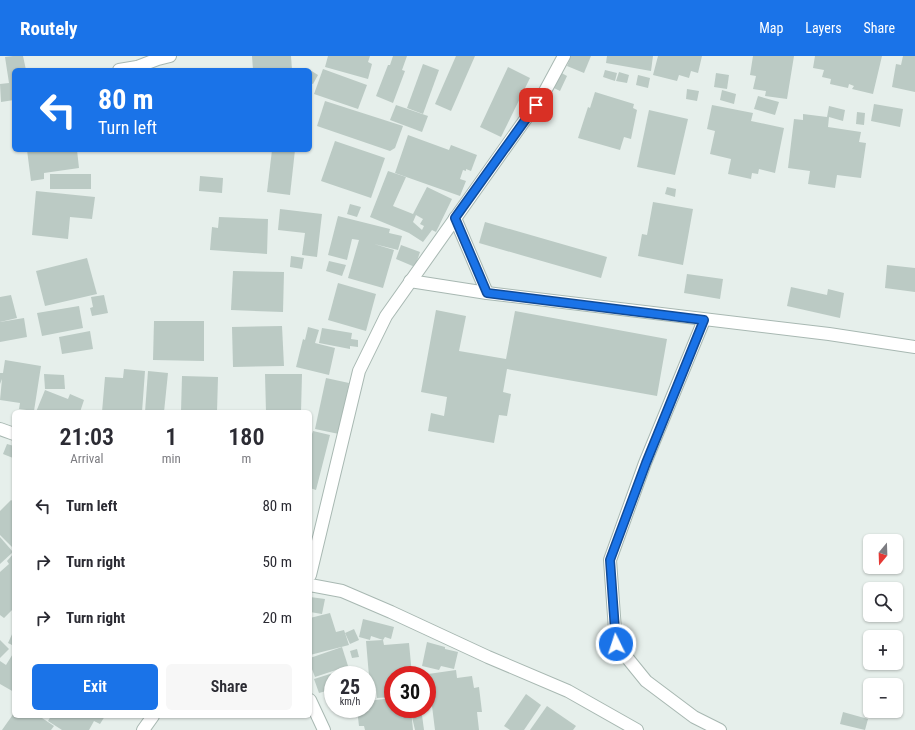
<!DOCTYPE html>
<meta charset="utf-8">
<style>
body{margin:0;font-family:"Roboto Condensed",sans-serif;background:#f7f7f7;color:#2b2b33;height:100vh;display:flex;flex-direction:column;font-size:15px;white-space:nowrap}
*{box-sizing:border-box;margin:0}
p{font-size:13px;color:#7c7c81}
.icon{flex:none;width:22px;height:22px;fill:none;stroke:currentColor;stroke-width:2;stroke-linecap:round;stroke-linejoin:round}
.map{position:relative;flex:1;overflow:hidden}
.sheet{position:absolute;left:12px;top:354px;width:300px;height:308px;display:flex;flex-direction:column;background:#fff;border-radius:6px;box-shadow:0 1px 3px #0004}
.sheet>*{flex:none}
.hud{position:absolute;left:12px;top:12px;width:300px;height:84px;border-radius:6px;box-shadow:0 1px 3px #0004;background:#1a73e8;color:#fff;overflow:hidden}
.needle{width:26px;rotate:199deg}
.controls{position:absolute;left:863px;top:478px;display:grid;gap:8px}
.controls a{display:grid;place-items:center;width:40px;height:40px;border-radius:6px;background:#fff;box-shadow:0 1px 3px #0004;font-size:20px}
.speed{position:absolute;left:324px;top:610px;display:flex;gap:8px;font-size:20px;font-weight:700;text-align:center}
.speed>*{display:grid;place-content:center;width:52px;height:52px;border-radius:50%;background:#fff;box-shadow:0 1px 3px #0004;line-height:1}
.speed small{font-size:10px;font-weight:400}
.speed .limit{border:6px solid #d22;background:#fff;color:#111}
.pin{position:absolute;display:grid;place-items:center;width:34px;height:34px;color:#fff;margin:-17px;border-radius:8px;box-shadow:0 2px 6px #0006}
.me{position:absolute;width:44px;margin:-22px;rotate:356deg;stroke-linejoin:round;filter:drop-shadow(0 0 3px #0008)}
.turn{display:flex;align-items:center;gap:14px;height:84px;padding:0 20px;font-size:18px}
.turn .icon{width:52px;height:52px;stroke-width:2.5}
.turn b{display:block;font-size:28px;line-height:34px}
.eta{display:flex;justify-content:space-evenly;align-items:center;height:68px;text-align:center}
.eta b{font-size:24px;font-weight:600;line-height:28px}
.action{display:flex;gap:8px;margin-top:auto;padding:8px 20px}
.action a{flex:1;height:46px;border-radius:6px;background:#1a73e8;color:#fff;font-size:16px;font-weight:600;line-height:46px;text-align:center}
.action a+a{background:#f7f7f7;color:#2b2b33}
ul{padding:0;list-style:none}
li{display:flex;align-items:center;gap:12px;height:56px;padding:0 20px}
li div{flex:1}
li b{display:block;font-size:15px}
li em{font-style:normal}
header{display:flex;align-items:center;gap:24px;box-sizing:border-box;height:56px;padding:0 20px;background:#1a73e8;color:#fff}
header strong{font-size:19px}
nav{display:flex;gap:22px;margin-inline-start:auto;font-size:14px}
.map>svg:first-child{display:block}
</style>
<header>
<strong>Routely</strong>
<nav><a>Map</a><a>Layers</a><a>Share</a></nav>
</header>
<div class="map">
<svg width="915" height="674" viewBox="0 0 915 674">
<rect width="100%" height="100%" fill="#e6efeb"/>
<g fill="#bbcac4" fill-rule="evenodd">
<polygon points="13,0 23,0 26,14 14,14 14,44 1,46 0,28 9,27 5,1"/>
<polygon points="252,0 291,0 292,14 253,14"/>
<polygon points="328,0 370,0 368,6 372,8 368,23 325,11"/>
<polygon points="393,0 407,0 402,14 405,15 393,47 376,40 388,9 390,9"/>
<polygon points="456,0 475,0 451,55 435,48"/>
<polygon points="571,0 591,0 584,17 567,10"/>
<polygon points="607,0 653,0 651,15 606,7"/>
<polygon points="658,0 702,0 698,17 691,15 689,22 679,19 677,25 653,19"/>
<polygon points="753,0 794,0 787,43 765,40 766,35 753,33 756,20 750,19"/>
<polygon points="815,0 882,0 873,38 852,33 854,30 849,28 848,32 830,28 831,23 822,21 824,14 813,12"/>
<polygon points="903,0 915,0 915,36 892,31 896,8 901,9"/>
<polygon points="423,8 439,14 423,58 407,52"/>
<polygon points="508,11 530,22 501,81 480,71"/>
<polygon points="323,13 367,29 358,53 314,38"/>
<polygon points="310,14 318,19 313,28 310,27"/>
<polygon points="605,14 617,17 615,25 603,21"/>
<polygon points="558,15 567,20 560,35 550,30"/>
<polygon points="619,16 629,19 627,27 616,25"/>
<polygon points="716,17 729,19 727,33 714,31"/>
<polygon points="638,19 650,22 648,32 636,29"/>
<polygon points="687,33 699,35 697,45 686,43"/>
<polygon points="722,34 736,38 734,48 720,44"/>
<polygon points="595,36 634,48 633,52 637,54 631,83 624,81 620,94 578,82 588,51 590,52"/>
<polygon points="758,40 779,46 775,59 754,53"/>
<polygon points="325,45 403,70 395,92 390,95 317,70"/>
<polygon points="874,48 903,53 900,71 871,65"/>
<polygon points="396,49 428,60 422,76 390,64"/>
<polygon points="712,49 753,57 751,65 784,72 775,117 759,113 758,118 752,117 751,123 728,118 731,103 710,98 715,75 707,73"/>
<polygon points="829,50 845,54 843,65 829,61 828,71 861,76 859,86 866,87 861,122 837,119 835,132 808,128 810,115 788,112 794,63 803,64 803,58 827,61"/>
<polygon points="649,54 688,63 675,119 637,111"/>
<polygon points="857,56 865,57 864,69 856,68"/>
<polygon points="408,79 449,94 451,89 477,99 471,115 466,113 466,115 463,114 460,123 466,125 460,140 395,117"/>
<polygon points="335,85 385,102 371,142 321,125"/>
<polygon points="27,94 77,94 79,112 44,117 44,123 31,125"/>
<polygon points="272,94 295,94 290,139 267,136"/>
<path d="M388,115l18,6 -13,29 20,8 14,-27 25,12 -16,33 -4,-2 -9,12 -14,-9 -39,-16zM416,159l7,4 -3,5 4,2 -2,4 -9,-8z"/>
<rect x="50" y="118" width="41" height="15"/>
<polygon points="200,120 223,122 222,137 199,135"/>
<polygon points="667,131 676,133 675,141 665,138"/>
<polygon points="36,135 95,141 92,163 70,161 68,183 32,179"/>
<polygon points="653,146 693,153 683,209 638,200 642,178 647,179"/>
<polygon points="350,148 361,151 357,161 347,158"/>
<polygon points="280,153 322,158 317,201 302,199 305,177 278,174"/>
<polygon points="338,160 390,173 389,177 402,180 398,194 374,188 394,194 383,232 348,222 359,184 352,183 347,204 328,199"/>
<polygon points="219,161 268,163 267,198 210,194 212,171 218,172"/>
<polygon points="485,166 607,201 601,222 479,187"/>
<polygon points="401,189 420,196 415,211 396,203"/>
<polygon points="291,200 304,202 302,213 290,211"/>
<polygon points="87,202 97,238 45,250 36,215"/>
<polygon points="329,205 346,209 342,220 326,215"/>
<polygon points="887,209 915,212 915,236 885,232"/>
<polygon points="233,215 284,216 283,256 231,254"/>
<polygon points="687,218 723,223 720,243 684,237"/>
<polygon points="338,227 376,238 366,275 328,264"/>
<polygon points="791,231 827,239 828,233 844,237 840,262 787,250"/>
<polygon points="11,239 17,262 0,266 0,241"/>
<polygon points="104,239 108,257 92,260 90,252 93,251 91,241"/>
<polygon points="79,250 83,272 42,280 37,257"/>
<polygon points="436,254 466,260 459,295 506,303 515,255 667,283 657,340 507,313 503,336 511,338 507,360 499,359 494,387 428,375 431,357 444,360 447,341 421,336"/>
<polygon points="24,262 27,281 0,286 0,266"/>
<polygon points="154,265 204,265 204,305 153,304"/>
<polygon points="282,270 284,310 233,311 232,271"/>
<polygon points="308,271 319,274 315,287 335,292 329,319 296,311 303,283 305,284"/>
<polygon points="322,272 352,277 351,283 358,284 358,291 350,290 350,293 319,287"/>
<polygon points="90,275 93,293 62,298 59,281"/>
<polygon points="5,304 41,310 34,355 19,353 20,347 0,344 2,323 0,328 0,317 3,317"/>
<polygon points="124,313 145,315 142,356 102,356 105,321 123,322"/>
<polygon points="148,315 168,317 164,356 145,356"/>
<polygon points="44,318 64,319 65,333 45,333"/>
<polygon points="265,318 302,318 301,356 266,356"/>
<polygon points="182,320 218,321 217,356 181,356"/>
<polygon points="326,322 349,327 339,378 315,373"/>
<polygon points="45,334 68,343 70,338 84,344 80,356 36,356"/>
<polygon points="313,375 330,379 316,434 310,432 310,381 311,381"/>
<polygon points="7,388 14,390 13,402 3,398"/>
<polygon points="11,444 14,446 14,493 0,479 0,455"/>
<polygon points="0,481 13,496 0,508"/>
<polygon points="14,497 14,552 4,562 0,559 0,516 9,508 7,505"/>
<polygon points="310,541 325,543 322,558 310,556"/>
<polygon points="330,557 336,576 344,574 349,589 310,599 310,562"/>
<polygon points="363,563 394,571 391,583 385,581 383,584 384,589 409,587 412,619 393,619 393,641 377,642 376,632 370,632 366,585 383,584 371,580 370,584 359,581"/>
<polygon points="354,573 359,584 350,588 345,577"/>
<polygon points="14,574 14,590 8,587"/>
<polygon points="0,584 9,593 0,602"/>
<polygon points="427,586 445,591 445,593 458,596 454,613 441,610 439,614 422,610"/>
<polygon points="342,591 348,610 315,621 310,608 310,602"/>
<polygon points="357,593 359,601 352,602 350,595"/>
<polygon points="14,596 14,636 0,628 0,605 6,609"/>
<polygon points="346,613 348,619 333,619 333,633 319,637 314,623"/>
<polygon points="456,614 457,622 472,620 474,632 479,631 482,656 477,656 479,674 435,674 428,618"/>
<polygon points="526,638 541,649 524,674 510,674 504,670"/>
<polygon points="393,642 393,653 411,653 413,674 365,674 364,670 359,670 357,653 367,653 367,645"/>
<polygon points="547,650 576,670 573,674 530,674"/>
<polygon points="843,656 868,663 865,674 840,668"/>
<polygon points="14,657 14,660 39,660 54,670 51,674 2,674"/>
<polygon points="422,659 424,674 415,674 412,661"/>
<polygon points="51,660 105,660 100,668 94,665 89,674 62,674 48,665"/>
</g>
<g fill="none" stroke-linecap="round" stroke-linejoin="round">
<g stroke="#a8b8b2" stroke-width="14">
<g id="minor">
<polyline points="119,14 137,11 158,3 170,0"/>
<polyline points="455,162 487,237"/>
<polyline points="410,225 487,237 829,278 915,291"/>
<polyline points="704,264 645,407 610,504 616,588 646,625 694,661 720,674"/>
<polyline points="0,373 14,378"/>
<polyline points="310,519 359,315 386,260 544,37 564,0"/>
<polyline points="310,529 342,535 391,556 488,601 568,635 637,674"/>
<polyline points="310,644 324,674"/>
<polyline points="143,674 153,660"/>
</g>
</g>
<use href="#minor" stroke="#fff" stroke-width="12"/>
</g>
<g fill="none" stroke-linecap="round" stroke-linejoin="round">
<g stroke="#114b97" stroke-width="10">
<polyline id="route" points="536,49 455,162 487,237 704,264 646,407 610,504 616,588"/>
</g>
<use href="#route" stroke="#1a73e8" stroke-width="7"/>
</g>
</svg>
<div class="controls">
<a><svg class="needle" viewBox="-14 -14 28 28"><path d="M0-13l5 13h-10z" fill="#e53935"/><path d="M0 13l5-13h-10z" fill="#7c7c81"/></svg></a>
<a><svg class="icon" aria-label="search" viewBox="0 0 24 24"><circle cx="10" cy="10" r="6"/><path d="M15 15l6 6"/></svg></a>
<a>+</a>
<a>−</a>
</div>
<div class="speed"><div>25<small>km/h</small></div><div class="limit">30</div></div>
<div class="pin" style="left:536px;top:49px;background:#d93025"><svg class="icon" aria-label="arrive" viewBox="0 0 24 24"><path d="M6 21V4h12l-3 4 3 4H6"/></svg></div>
<svg class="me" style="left:616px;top:588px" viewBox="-20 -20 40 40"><circle r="17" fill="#1a73e8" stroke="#fff" stroke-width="3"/><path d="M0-11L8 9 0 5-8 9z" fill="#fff"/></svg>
<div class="hud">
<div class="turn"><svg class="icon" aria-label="left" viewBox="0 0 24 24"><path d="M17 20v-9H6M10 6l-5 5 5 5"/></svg><div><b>80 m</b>Turn left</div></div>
</div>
<section class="sheet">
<div class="eta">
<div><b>21:03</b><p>Arrival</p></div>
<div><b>1</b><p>min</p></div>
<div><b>180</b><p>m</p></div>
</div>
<ul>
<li><svg class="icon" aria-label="left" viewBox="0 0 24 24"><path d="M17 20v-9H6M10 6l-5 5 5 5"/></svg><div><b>Turn left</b></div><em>80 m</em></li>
<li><svg class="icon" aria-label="right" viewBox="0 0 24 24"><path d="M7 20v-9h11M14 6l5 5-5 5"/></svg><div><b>Turn right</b></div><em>50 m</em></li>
<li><svg class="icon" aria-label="right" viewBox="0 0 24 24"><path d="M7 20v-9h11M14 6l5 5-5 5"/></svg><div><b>Turn right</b></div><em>20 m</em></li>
</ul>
<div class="action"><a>Exit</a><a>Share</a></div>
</section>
</div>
